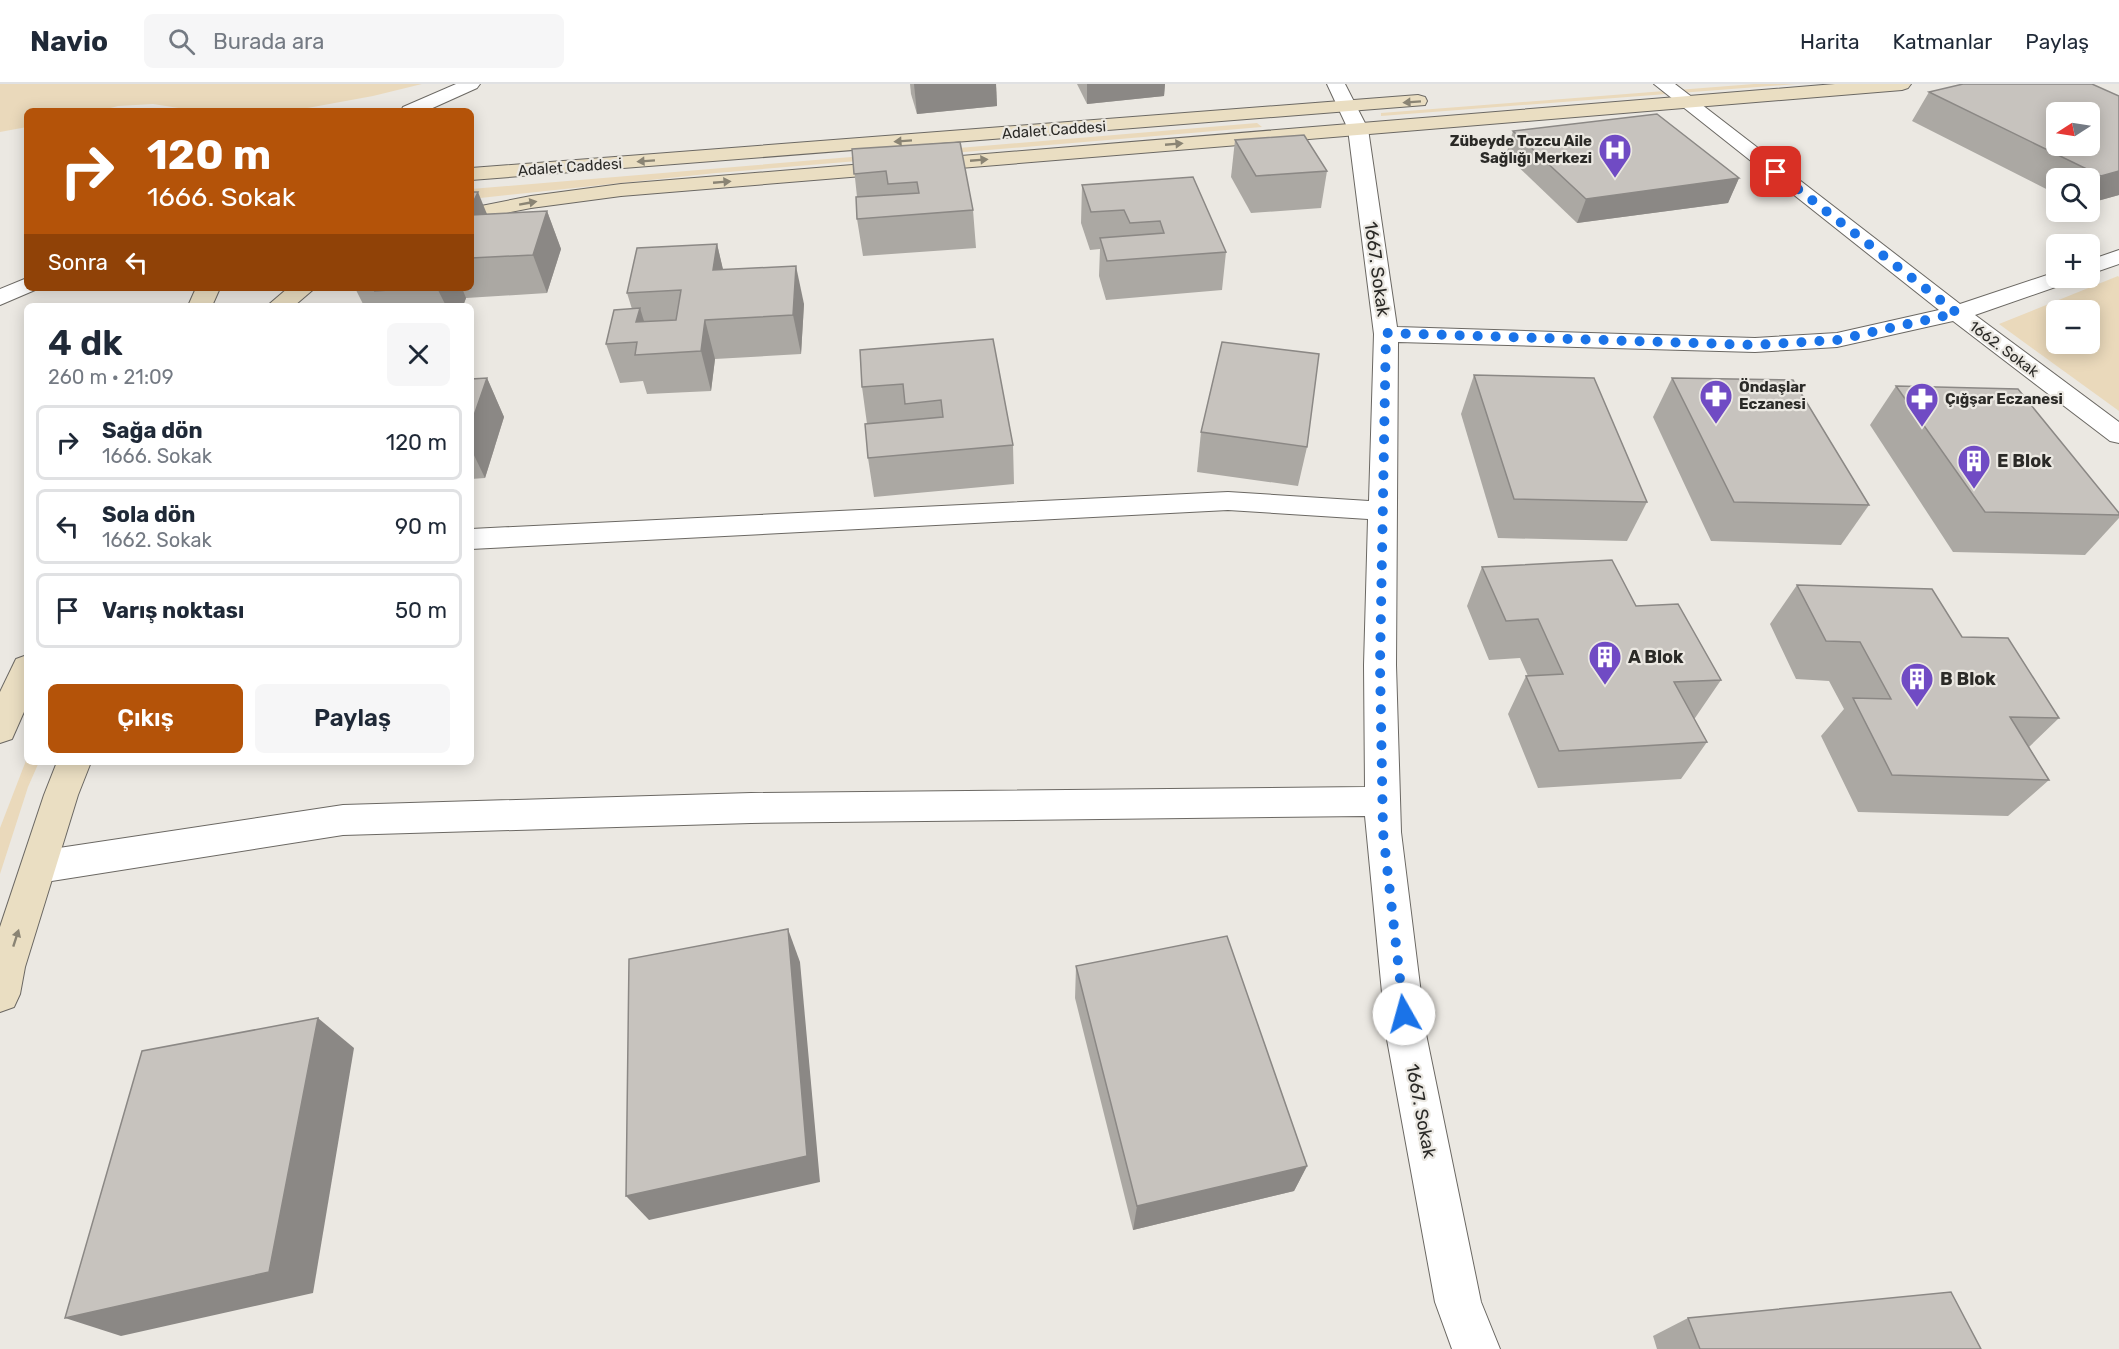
<!DOCTYPE html>
<html lang="tr">
<meta charset="utf-8">
<style>
body{margin:0;font-family:Rubik,sans-serif;background:#f6f6f7;color:#1f2937;height:100vh;display:flex;flex-direction:column;font-size:22px;white-space:nowrap}
*{box-sizing:border-box;margin:0}
p{font-size:20px;color:#747a83}
.icon{flex:none;width:33px;height:33px;fill:none;stroke:currentColor;stroke-width:2;stroke-linecap:round;stroke-linejoin:round}
.map{position:relative;flex:1;overflow:hidden}
.side{position:absolute;left:24px;top:219px;width:450px;height:462px;display:flex;flex-direction:column;background:#fff;border-radius:9px;box-shadow:0 3px 15px #0003}
.side>*{flex:none}
.guide{position:absolute;left:24px;top:24px;width:450px;height:183px;border-radius:9px;box-shadow:0 3px 15px #0003;background:#b45309;color:#fff;overflow:hidden}
.needle{width:39px;rotate:258deg}
.tools{position:absolute;left:2046px;top:18px;display:grid;gap:12px}
.tools a{display:grid;place-items:center;width:54px;height:54px;border-radius:9px;background:#fff;box-shadow:0 3px 15px #0003;font-size:30px}
.pin{position:absolute;display:grid;place-items:center;width:51px;height:51px;color:#fff;margin:-26px;border-radius:12px;box-shadow:0 3px 9px #0006}
.me{position:absolute;width:66px;margin:-33px;rotate:353deg;stroke-linejoin:round;filter:drop-shadow(0 0 4px #0008)}
.turn{display:flex;align-items:center;gap:21px;height:126px;padding:0 24px;font-size:27px}
.turn .icon{width:78px;height:78px;stroke-width:2.5}
.turn b{display:block;font-size:42px;line-height:51px}
.then{display:flex;align-items:center;height:57px;padding:0 24px;background:#0003;gap:12px;font-size:22px}
.round{display:grid;place-items:center;flex:none;width:63px;height:63px;border-radius:9px;background:#f6f6f7}
.overview{display:flex;align-items:center;justify-content:space-between;height:102px;padding:0 24px}
h1{font-size:36px;font-weight:600;line-height:45px}
.cta{display:flex;gap:12px;margin-top:auto;padding:12px 24px}
.cta a{flex:1;height:69px;border-radius:9px;background:#b45309;color:#fff;font-size:24px;font-weight:600;line-height:69px;text-align:center}
.cta a+a{background:#f6f6f7;color:#1f2937}
ul{padding:0;list-style:none}
li{display:flex;align-items:center;gap:18px;height:75px;margin:0 12px 9px;padding:0 12px;border:3px solid #e0e1e3;border-radius:9px}
li div{flex:1}
li b{display:block;font-size:22px}
li em{font-style:normal}
header{display:flex;align-items:center;gap:36px;box-sizing:border-box;height:84px;padding:0 30px;background:#fff;border-bottom:2px solid #e0e1e3}
header strong{font-size:28px}
nav{display:flex;gap:33px;margin-inline-start:auto;font-size:21px}
.search{width:420px;height:54px;background:#f6f6f7;display:flex;align-items:center;gap:15px;box-sizing:border-box;padding:0 21px;border-radius:9px;color:#747a83;font-size:22px}
.map>svg:first-child{display:block}
</style>
<header>
<strong>Navio</strong>
<div class="search"><svg class="icon" aria-label="search" viewBox="0 0 24 24"><circle cx="10" cy="10" r="6"/><path d="M15 15l6 6"/></svg>Burada ara</div>
<nav><a>Harita</a><a>Katmanlar</a><a>Paylaş</a></nav>
</header>
<div class="map">
<svg width="2119" height="1265" viewBox="0 0 2119 1265">
<rect width="100%" height="100%" fill="#ebe8e2"/>
<g fill="#ead9bb" fill-rule="evenodd">
<polygon points="0,0 422,0 373,12 291,27 198,27 153,20 118,22 99,27 27,27 27,43 0,48"/>
<polygon points="1754,0 1796,0 1381,32 1381,29"/>
<polygon points="1257,39 1262,43 716,89 471,115 471,105"/>
<path d="M2118,192l1,1v134l-120,-87zM2090,226v34h-34v-34z"/>
<polygon points="27,674 27,678 39,678 28,703 0,790 0,744"/>
</g>
<g fill="none" stroke-linecap="round" stroke-linejoin="round">
<g stroke="#6b6863" stroke-width="2">
<g id="street">
<polygon points="456,0 480,0 477,4 426,27 401,27 403,23"/>
<polygon points="1327,0 1345,0 1368,45 1397,243 1755,254 1837,249 1939,226 1654,0 1675,0 1960,220 2056,188 2056,194 2070,194 2067,199 1975,231 2119,338 2119,359 2110,357 1953,237 1837,263 1755,268 1398,258 1396,581 1401,748 1426,950 1481,1218 1500,1265 1452,1265 1435,1218 1386,950 1365,732 751,739 343,751 39,799 26,794 21,783 26,772 39,767 343,721 751,709 1365,703 1364,581 1368,435 1228,426 471,465 471,445 1228,408 1369,417 1374,250 1348,45"/>
<polygon points="2119,166 2119,180 2090,190 2090,176"/>
<polygon points="27,194 27,204 36,204 35,206 0,221 0,205"/>
</g>
</g>
<g stroke="#6b6863" stroke-width="2">
<g id="secondary">
<polygon points="1835,0 1911,0 1908,4 1902,6 621,112 531,124 471,136 471,124 531,112 621,100"/>
<polygon points="1418,11 1425,13 1427,17 1425,21 471,96 471,84"/>
<polygon points="196,204 220,204 212,222 188,222"/>
<polygon points="288,204 315,204 294,222 267,222"/>
<polygon points="27,571 27,621 12,655 0,659 0,608 16,575"/>
<polygon points="57,678 91,678 78,711 25,883 20,910 14,923 0,928 0,843 44,711"/>
</g>
</g>
<use href="#street" fill="#fff" fill-rule="evenodd"/>
<use href="#secondary" fill="#eadec2" fill-rule="evenodd"/>
</g>
<g fill="#aba8a3">
<polygon points="910,0 996,0 997,22 917,30 911,10"/>
<polygon points="1077,0 1165,0 1164,12 1087,20"/>
<polygon points="1929,8 2119,12 2119,111 2090,119 2090,94 2056,94 2056,110 1912,37"/>
<polygon points="1513,47 1739,94 1728,119 1577,139 1506,71"/>
<polygon points="1235,56 1327,87 1321,124 1251,129 1231,93"/>
<polygon points="852,65 973,126 976,164 863,172 857,135 857,113"/>
<polygon points="1082,101 1226,168 1222,206 1106,216 1099,192 1100,165 1090,166 1081,139"/>
<polygon points="471,108 487,130 547,127 561,165 547,209 466,214 463,222 364,222 355,204 471,204"/>
<polygon points="717,160 723,186 804,220 801,270 715,275 711,307 647,310 643,297 620,299 606,260 632,225 627,209"/>
<polygon points="860,266 1013,361 1014,400 874,413 868,374 867,340 862,303"/>
<polygon points="1474,291 1647,418 1627,457 1498,454 1461,330"/>
<polygon points="487,294 504,333 485,394 471,395 471,295"/>
<polygon points="1672,294 1869,421 1841,461 1711,457 1653,333"/>
<polygon points="1896,302 2119,429 2119,434 2085,471 1953,468 1870,341"/>
<polygon points="1201,348 1307,363 1298,402 1197,388"/>
<polygon points="1482,483 1636,522 1721,596 1695,634 1694,634 1707,658 1681,695 1538,704 1508,630 1526,592 1528,592 1520,574 1489,576 1467,522"/>
<polygon points="1797,501 1962,553 2059,634 2029,663 2049,696 2008,732 1858,728 1821,652 1844,625 1829,597 1796,595 1770,540"/>
<polygon points="1076,882 1307,1082 1294,1107 1133,1146 1075,914"/>
<polygon points="1688,1234 1981,1265 1657,1265 1653,1252"/>
</g>
<g fill="#8b8885">
<polygon points="914,0 996,0 997,22 917,30"/>
<polygon points="1087,0 1165,0 1164,12 1087,20"/>
<polygon points="2119,87 2119,111 2090,119 2090,108 2101,92"/>
<polygon points="1739,94 1728,119 1577,139 1586,115"/>
<polygon points="478,108 493,145 471,140 471,123"/>
<polygon points="547,127 561,165 547,209 533,171"/>
<polygon points="717,160 726,198 713,186"/>
<polygon points="796,182 804,220 801,270 793,231"/>
<polygon points="437,204 462,204 466,214 463,222 446,222"/>
<polygon points="640,224 652,263 636,238"/>
<polygon points="705,236 715,275 711,307 701,267"/>
<polygon points="487,294 504,333 485,394 471,365 471,340"/>
<polygon points="788,845 800,878 820,1098 649,1136 626,1112"/>
<polygon points="318,934 354,964 313,1209 121,1252 65,1234"/>
<polygon points="1307,1082 1294,1107 1133,1146 1137,1122"/>
</g>
<g fill="#c7c3be" stroke="#8b8885" stroke-width="1.5" fill-rule="evenodd">
<path d="M1963,0h129l27,12v75l-18,5 -172,-84zM2056,28h34v34h-34z"/>
<polygon points="1657,30 1739,94 1586,115 1513,47"/>
<polygon points="1304,51 1327,87 1256,92 1235,56"/>
<polygon points="960,58 973,126 857,135 856,113 919,109 917,98 888,100 886,87 854,90 852,65"/>
<polygon points="1193,93 1226,168 1107,177 1100,154 1164,149 1160,137 1130,139 1124,126 1091,128 1082,101"/>
<polygon points="471,108 478,108 471,123"/>
<polygon points="547,127 533,171 471,174 471,131"/>
<polygon points="717,160 713,186 796,182 793,231 705,236 701,267 635,271 637,258 606,260 614,226 640,224 636,238 676,236 681,206 627,209 637,164"/>
<polygon points="376,204 421,204 375,207"/>
<polygon points="993,255 1013,361 868,374 865,340 943,333 941,316 905,320 903,300 862,303 860,266"/>
<polygon points="1222,258 1319,270 1307,363 1201,348"/>
<polygon points="1474,291 1594,294 1647,418 1514,415"/>
<polygon points="487,294 471,340 471,295"/>
<polygon points="1672,294 1793,296 1869,421 1734,418"/>
<polygon points="1896,302 2018,305 2119,429 2119,431 1985,428"/>
<polygon points="1612,476 1636,522 1678,520 1721,596 1674,598 1707,658 1559,667 1526,592 1563,590 1538,535 1506,537 1482,483"/>
<polygon points="1797,501 1932,505 1962,553 2008,554 2059,634 2010,633 2049,696 1892,691 1853,614 1891,615 1860,558 1826,557"/>
<polygon points="788,845 807,1072 626,1112 629,875"/>
<polygon points="1227,852 1307,1082 1137,1122 1076,882"/>
<polygon points="318,934 269,1188 65,1234 142,967"/>
<polygon points="1951,1208 1981,1265 1700,1265 1688,1234"/>
</g>
<defs><path id="oneway-solid" d="M-6-.8H1V-3.2L6.5 0L1 3.2V.8H-6Z" transform="scale(1.5)"/></defs>
<g fill="#8a8474">
<use href="#oneway-solid" transform="translate(1412 18) rotate(176)"/>
<use href="#oneway-solid" transform="translate(903 57) rotate(176)"/>
<use href="#oneway-solid" transform="translate(1174 60) rotate(-5)"/>
<use href="#oneway-solid" transform="translate(979 76) rotate(-5)"/>
<use href="#oneway-solid" transform="translate(646 77) rotate(176)"/>
<use href="#oneway-solid" transform="translate(722 98) rotate(-5)"/>
<use href="#oneway-solid" transform="translate(528 119) rotate(-10)"/>
<use href="#oneway-solid" transform="translate(16 854) rotate(-72)"/>
</g>
<g fill="none" stroke-linecap="round" stroke-linejoin="round">
<polyline stroke="#1a73e8" stroke-width="10" stroke-dasharray="0 18" points="1404,930 1383,748 1380,581 1386,249 1755,261 1837,256 1957,229 1776,88"/>
</g>
<defs>
<g id="hospital-pin" transform="scale(1.725)"><path d="M0 17L-7.5 6A9.5 9.5 0 1 1 7.5 6Z" fill="#704bc4" stroke="#ebe8e2"/><path d="M-5-5h3v3.5h4V-5h3V5h-3V1.5h-4V5h-3Z" fill="#fff"/></g>
<g id="pharmacy-pin" transform="scale(1.725)"><path d="M0 17L-7.5 6A9.5 9.5 0 1 1 7.5 6Z" fill="#704bc4" stroke="#ebe8e2"/><path d="M-2-6h4v4h4v4h-4v4h-4v-4h-4v-4h4Z" fill="#fff"/></g>
<g id="building-pin" transform="scale(1.725)"><path d="M0 17L-7.5 6A9.5 9.5 0 1 1 7.5 6Z" fill="#704bc4" stroke="#ebe8e2"/><path d="M-4-6H4V6H1V3H-1V6H-4ZM-2.5-4.3h1.7v1.8h-1.7ZM.8-4.3h1.7v1.8H.8ZM-2.5-1h1.7V.8h-1.7ZM.8-1h1.7V.8H.8Z" fill="#fff"/></g>
</defs>
<g fill-rule="evenodd">
<use href="#hospital-pin" x="1615" y="66"/>
<use href="#pharmacy-pin" x="1716" y="312"/>
<use href="#pharmacy-pin" x="1922" y="315"/>
<use href="#building-pin" x="1974" y="377"/>
<use href="#building-pin" x="1605" y="573"/>
<use href="#building-pin" x="1917" y="595"/>
</g>
<g text-anchor="middle" dominant-baseline="central" stroke-width="4.5" stroke-linejoin="round" paint-order="stroke">
<g font-size="15" fill="#2b2a27" stroke="#ebe8e2">
<text transform="translate(1054 46) rotate(-4)">Adalet Caddesi</text>
<text transform="translate(570 83) rotate(-4)">Adalet Caddesi</text>
<text transform="translate(2004 265) rotate(37)">1662. Sokak</text>
</g>
<g font-size="15" font-weight="bold" fill="#2b2a27" stroke="#ebe8e2" text-anchor="start">
<text x="1592" y="57" text-anchor="end">Zübeyde Tozcu Aile<tspan x="1592" dy="17">Sağlığı Merkezi</tspan></text>
<text x="1739" y="303">Öndaşlar<tspan x="1739" dy="17">Eczanesi</tspan></text>
<text x="1945" y="315">Çığşar Eczanesi</text>
</g>
<g font-size="18" fill="#2b2a27" stroke="#ebe8e2">
<text transform="translate(1377 185) rotate(82)">1667. Sokak</text>
<text transform="translate(1421 1027) rotate(79)">1667. Sokak</text>
</g>
<g font-size="18" font-weight="bold" fill="#2b2a27" stroke="#ebe8e2" text-anchor="start">
<text x="1997" y="377">E Blok</text>
<text x="1628" y="573">A Blok</text>
<text x="1940" y="595">B Blok</text>
</g>
</g>
</svg>
<div class="tools">
<a><svg class="needle" viewBox="-14 -14 28 28"><path d="M0-13l5 13h-10z" fill="#e53935"/><path d="M0 13l5-13h-10z" fill="#747a83"/></svg></a>
<a><svg class="icon" aria-label="search" viewBox="0 0 24 24"><circle cx="10" cy="10" r="6"/><path d="M15 15l6 6"/></svg></a>
<a>+</a>
<a>−</a>
</div>
<div class="pin" style="left:1776px;top:88px;background:#d93025"><svg class="icon" aria-label="arrive" viewBox="0 0 24 24"><path d="M6 21V4h12l-3 4 3 4H6"/></svg></div>
<svg class="me" style="left:1404px;top:930px" viewBox="-20 -20 40 40"><circle r="19" fill="#fff"/><path d="M0-13L10 11 0 6-10 11z" fill="#1a73e8"/></svg>
<div class="guide">
<div class="turn"><svg class="icon" aria-label="right" viewBox="0 0 24 24"><path d="M7 20v-9h11M14 6l5 5-5 5"/></svg><div><b>120 m</b>1666. Sokak</div></div>
<div class="then">Sonra<svg class="icon" aria-label="left" viewBox="0 0 24 24"><path d="M17 20v-9H6M10 6l-5 5 5 5"/></svg></div>
</div>
<section class="side">
<div class="overview"><div><h1>4 dk</h1><p>260 m · 21:09</p></div><a class="round"><svg class="icon" aria-label="close" viewBox="0 0 24 24"><path d="M6 6l12 12M18 6L6 18"/></svg></a></div>
<ul>
<li><svg class="icon" aria-label="right" viewBox="0 0 24 24"><path d="M7 20v-9h11M14 6l5 5-5 5"/></svg><div><b>Sağa dön</b><p>1666. Sokak</p></div><em>120 m</em></li>
<li><svg class="icon" aria-label="left" viewBox="0 0 24 24"><path d="M17 20v-9H6M10 6l-5 5 5 5"/></svg><div><b>Sola dön</b><p>1662. Sokak</p></div><em>90 m</em></li>
<li><svg class="icon" aria-label="arrive" viewBox="0 0 24 24"><path d="M6 21V4h12l-3 4 3 4H6"/></svg><div><b>Varış noktası</b></div><em>50 m</em></li>
</ul>
<div class="cta"><a>Çıkış</a><a>Paylaş</a></div>
</section>
</div>
